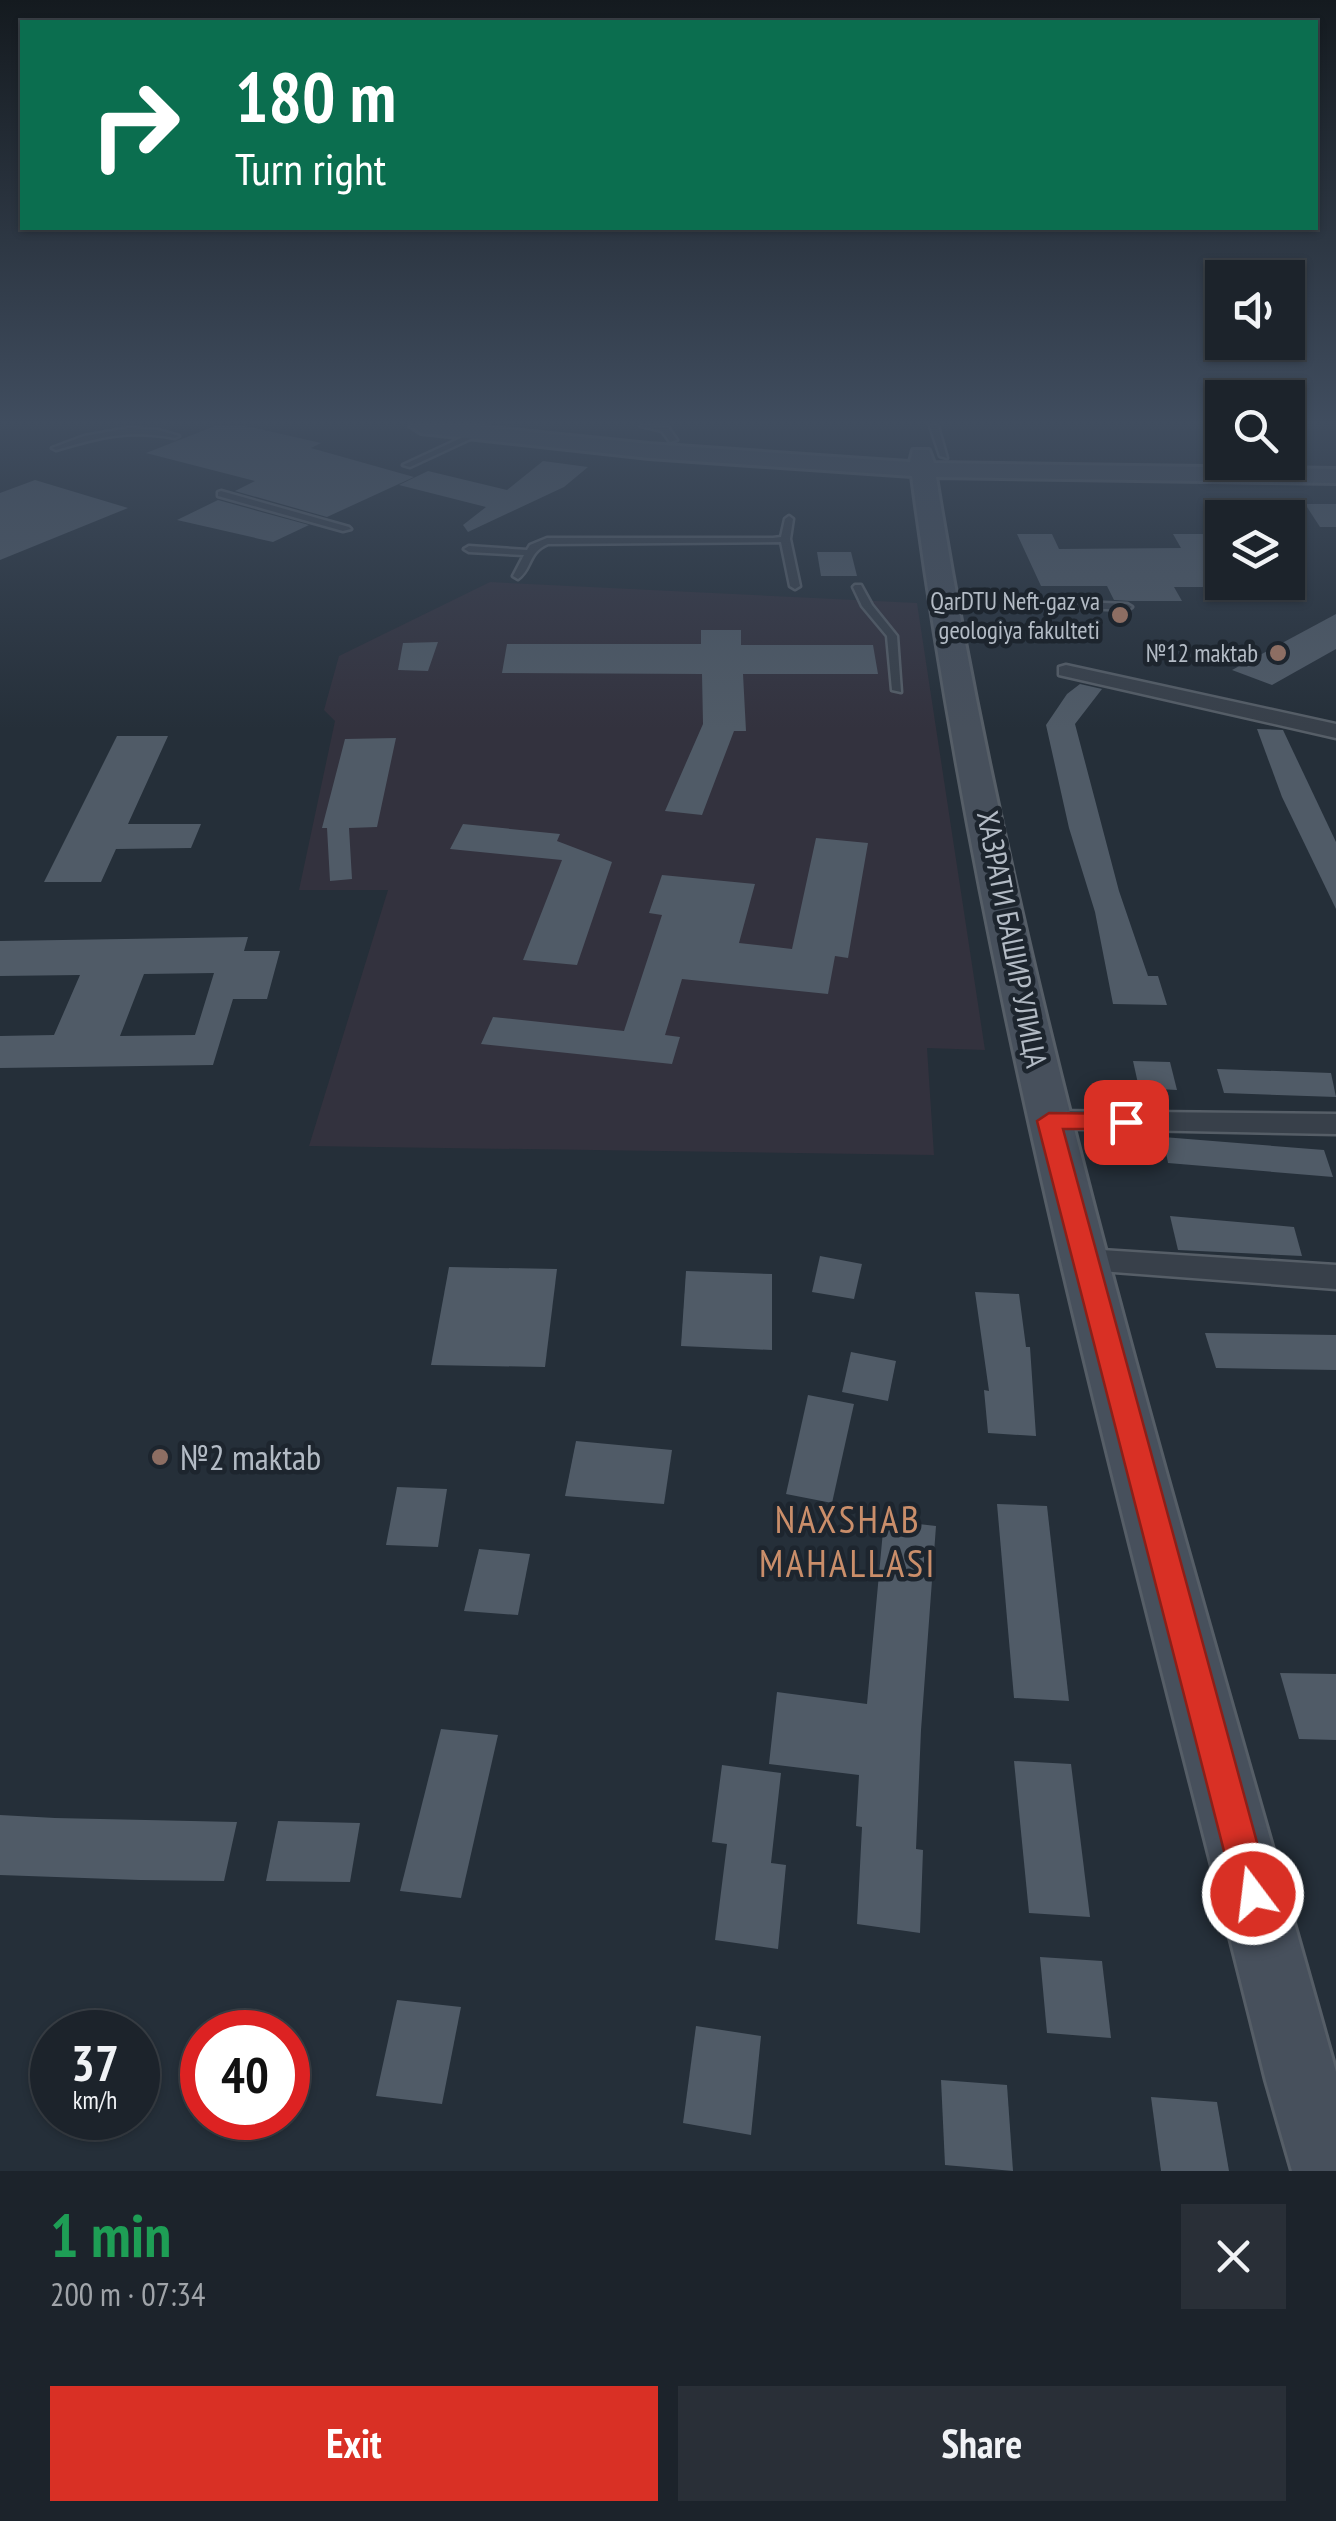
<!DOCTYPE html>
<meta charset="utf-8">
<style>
body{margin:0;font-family:"PT Sans Narrow",sans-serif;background:#292f37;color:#f1f3f6;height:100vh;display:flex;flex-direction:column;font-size:38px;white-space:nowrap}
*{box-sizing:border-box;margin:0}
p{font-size:32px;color:#a0a4a9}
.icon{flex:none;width:55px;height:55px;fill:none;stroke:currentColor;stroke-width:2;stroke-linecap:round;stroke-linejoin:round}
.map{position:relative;height:2171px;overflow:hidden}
.sheet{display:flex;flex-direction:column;background:#1c232b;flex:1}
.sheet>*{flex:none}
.guide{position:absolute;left:20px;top:20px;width:1298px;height:210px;border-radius:0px;box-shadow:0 2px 8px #0004,0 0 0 2px #3a4047;background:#0b6e4f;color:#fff;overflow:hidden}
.tools{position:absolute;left:1205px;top:260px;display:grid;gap:20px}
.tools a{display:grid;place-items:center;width:100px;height:100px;border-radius:0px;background:#1c232b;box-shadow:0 2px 8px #0004,0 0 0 2px #3a4047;font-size:50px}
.speed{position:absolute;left:30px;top:2010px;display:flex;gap:20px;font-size:50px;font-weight:700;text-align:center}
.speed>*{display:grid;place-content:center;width:130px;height:130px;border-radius:50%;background:#1c232b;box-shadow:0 2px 8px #0004,0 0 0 2px #3a4047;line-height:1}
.speed small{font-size:25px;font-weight:400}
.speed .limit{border:15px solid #d22;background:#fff;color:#111}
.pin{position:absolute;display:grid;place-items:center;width:85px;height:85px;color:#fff;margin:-42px;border-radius:20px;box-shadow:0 5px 15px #0006}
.me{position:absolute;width:110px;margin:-55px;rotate:345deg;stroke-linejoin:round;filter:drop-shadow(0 0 8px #0008)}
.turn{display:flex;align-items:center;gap:35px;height:210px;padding:0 50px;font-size:45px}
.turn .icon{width:130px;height:130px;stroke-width:2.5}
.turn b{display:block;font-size:70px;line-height:85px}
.round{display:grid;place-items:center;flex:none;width:105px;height:105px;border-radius:0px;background:#292f37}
.overview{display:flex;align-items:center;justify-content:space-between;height:170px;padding:0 50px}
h1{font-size:60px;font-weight:600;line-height:75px;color:#1e9e55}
.button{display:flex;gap:20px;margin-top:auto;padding:20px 50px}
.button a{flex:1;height:115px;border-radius:0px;background:#d93025;color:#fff;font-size:40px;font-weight:600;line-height:115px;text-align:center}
.button a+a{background:#292f37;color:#f1f3f6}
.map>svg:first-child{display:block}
</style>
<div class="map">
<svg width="1336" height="2171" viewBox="0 0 1336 2171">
<rect width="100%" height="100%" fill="#252f39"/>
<polygon fill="#33323e" points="490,582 917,603 985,1050 927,1048 934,1155 309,1146 388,890 299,890 335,721 324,710 339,656"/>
<g fill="#505b67" fill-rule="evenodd">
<polygon points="215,426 246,426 321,443 311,448 414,477 327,517 235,491 255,481 146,453"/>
<polygon points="543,461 588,467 564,487 468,532 463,525 486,507 399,485 428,471 507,490"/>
<polygon points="35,480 128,508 0,560 0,493"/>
<polygon points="218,500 309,525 273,542 177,520"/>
<polygon points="1305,504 1336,504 1336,527 1320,527"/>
<polygon points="1017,534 1052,534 1059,549 1181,548 1173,534 1207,534 1222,557 1222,587 1174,587 1182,601 1130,601 1114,600 1107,586 1041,586"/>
<polygon points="817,552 851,552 857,576 821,576"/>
<polygon points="1336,614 1336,649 1272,685 1232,670"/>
<polygon points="701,630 741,630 741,645 873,645 878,674 743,674 746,731 734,731 702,815 665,811 703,724 702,674 502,673 507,644 701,644"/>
<polygon points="438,642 428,671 398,670 403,643"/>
<polygon points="1080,684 1102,689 1075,724 1119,891 1148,976 1158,976 1167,1005 1113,1004 1095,912 1069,828 1046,725 1067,694"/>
<polygon points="1257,729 1283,730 1336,842 1336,909 1282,797"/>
<polygon points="117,736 168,736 128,824 201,824 191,848 116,849 101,882 44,882"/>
<polygon points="396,738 377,827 349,828 352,879 330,881 327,828 322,828 345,739"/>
<polygon points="463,824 560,834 557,841 612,862 577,965 523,960 562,860 450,849"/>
<polygon points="816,838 868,843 848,958 835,956 828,994 682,979 665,1035 680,1037 672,1064 481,1044 493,1017 624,1031 662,915 649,913 662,875 755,884 739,943 792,949"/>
<path d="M248,937l-4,14h36l-13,48h-34l-20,66 -213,3v-32l54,-1 26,-60 -80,1v-35zM214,973l-19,62 -75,1 24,-62z"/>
<polygon points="1133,1061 1170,1062 1177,1090 1139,1088"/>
<polygon points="1217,1069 1331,1073 1336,1097 1224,1093"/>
<polygon points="1163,1137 1324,1150 1333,1177 1168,1163"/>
<polygon points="1170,1216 1294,1227 1302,1256 1178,1250"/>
<polygon points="820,1256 862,1264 854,1299 812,1292"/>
<polygon points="449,1267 557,1269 545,1367 431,1365"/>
<polygon points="686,1271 772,1274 772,1350 681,1346"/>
<polygon points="975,1292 1019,1294 1026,1347 1030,1347 1036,1436 988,1433 984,1390 989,1391"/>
<polygon points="1205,1333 1336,1335 1336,1370 1216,1368"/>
<polygon points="851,1352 896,1361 888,1401 842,1392"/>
<polygon points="808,1395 854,1404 832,1503 786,1494"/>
<polygon points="576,1441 672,1450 664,1504 565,1496"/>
<polygon points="397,1487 447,1489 438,1547 386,1545"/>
<polygon points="997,1504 1047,1506 1069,1701 1014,1698"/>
<polygon points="884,1520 936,1526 921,1730 916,1849 923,1850 920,1933 857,1924 862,1827 856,1826 859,1775 769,1764 777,1692 867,1704"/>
<polygon points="479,1549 530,1554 518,1615 464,1611"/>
<polygon points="1280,1673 1336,1674 1336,1740 1299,1739"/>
<polygon points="441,1729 498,1735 461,1898 400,1891"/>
<polygon points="1014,1761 1071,1764 1090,1917 1029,1913"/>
<polygon points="722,1765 781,1773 771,1863 786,1865 778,1949 715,1940 727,1844 712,1842"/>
<polygon points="0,1815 55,1818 237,1822 224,1881 140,1880 0,1875"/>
<polygon points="278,1821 360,1823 350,1882 266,1881"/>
<polygon points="1040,1957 1102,1961 1111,2038 1047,2033"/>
<polygon points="397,2000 461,2007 442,2104 376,2096"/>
<polygon points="696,2026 761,2036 751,2135 683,2123"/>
<polygon points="941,2080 1007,2085 1013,2171 945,2165"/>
<polygon points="1151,2097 1217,2102 1229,2171 1161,2171"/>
</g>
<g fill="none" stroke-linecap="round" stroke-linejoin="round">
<g stroke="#565e67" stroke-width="5">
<g id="lane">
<polygon points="641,426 668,427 677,440 670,442 662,431"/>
<polygon points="930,426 938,426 947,458 940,456"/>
<path d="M129,428l29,2 21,6 -4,2c-46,-9 -75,-1 -119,12l-4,-2 32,-12z"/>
<polygon points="476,431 483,433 410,467 403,465"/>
<polygon points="221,491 349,527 351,529 343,531 218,496 218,492"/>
<path d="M789,516l4,3 -3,20 10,47 -5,3 -5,-3 -9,-44 -233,2c-21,9 -15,24 -30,35l-5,-3 11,-21 -55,-3 -5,-3 5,-3 58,4 3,-5 17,-7h226l8,-1 4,-18z"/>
<polygon points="855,585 861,585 872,605 897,636 901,692 892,690 887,636 862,606 853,587"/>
<polygon points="942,596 1127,604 1132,607 1127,610 939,601 937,599"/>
</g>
</g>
<g stroke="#565e67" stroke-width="5">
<g id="street">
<polygon points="1066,665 1336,724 1336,738 1059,675 1059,667"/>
<polygon points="1049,1111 1336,1114 1336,1134 1038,1128 1034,1121"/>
<polygon points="1086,1249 1336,1265 1336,1289 1074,1269 1069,1261 1074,1253"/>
</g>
</g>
<g stroke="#565e67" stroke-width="6">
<path id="secondary" d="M410,426h63l176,18 229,16 32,2 3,-12h16l5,13 402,6v14l-400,-6c87,542 253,1068 400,1595v99h-44l-26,-90c-132,-531 -283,-1062 -354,-1605l-263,-18 -228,-25z"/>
</g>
<use href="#lane" fill="#38404a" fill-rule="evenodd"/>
<use href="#street" fill="#38404a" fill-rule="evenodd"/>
<use href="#secondary" fill="#47505c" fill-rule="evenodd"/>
</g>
<linearGradient id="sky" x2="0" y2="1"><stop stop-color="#141a1f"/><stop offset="0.58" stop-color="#404d5f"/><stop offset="1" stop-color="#404d5f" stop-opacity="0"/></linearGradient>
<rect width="1336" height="729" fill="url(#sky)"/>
<polygon fill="#d93025" stroke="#8d1f18" stroke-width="2.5" points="1049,1113 1126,1114 1138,1122 1126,1129 1063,1129 1271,1894 1265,1907 1253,1912 1240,1907 1235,1894 1037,1121"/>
<g fill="#8d6e63" stroke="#1d252e" stroke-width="4">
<circle cx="1120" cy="615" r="10"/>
<circle cx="1278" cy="653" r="10"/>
<circle cx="160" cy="1457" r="10"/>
</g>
<g text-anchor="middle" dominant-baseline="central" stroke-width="9" stroke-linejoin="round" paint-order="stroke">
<g font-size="25" fill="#b3bbc5" stroke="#1d252e" text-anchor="end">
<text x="1100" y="601">QarDTU Neft-gaz va<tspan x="1100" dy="29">geologiya fakulteti</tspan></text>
<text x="1258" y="653">№12 maktab</text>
</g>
<g font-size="30" fill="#b3bbc5" stroke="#1d252e">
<text transform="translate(1013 939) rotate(79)">ХАЗРАТИ БАШИР УЛИЦА</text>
</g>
<g font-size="35" fill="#b3bbc5" stroke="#1d252e" text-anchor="start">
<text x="180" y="1457">№2 maktab</text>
</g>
<g font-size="38" letter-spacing="2.5" fill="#ca8e6a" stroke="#1d252e">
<text x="848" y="1518">NAXSHAB<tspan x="848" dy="44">MAHALLASI</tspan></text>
</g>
</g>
</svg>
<div class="tools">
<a><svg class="icon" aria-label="sound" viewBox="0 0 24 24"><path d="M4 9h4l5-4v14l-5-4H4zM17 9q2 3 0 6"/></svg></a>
<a><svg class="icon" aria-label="search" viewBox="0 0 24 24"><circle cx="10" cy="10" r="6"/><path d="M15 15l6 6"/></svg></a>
<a><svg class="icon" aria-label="layers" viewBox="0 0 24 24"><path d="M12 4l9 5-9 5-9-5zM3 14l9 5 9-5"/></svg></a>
</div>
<div class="speed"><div>37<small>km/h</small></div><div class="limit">40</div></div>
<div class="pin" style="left:1126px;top:1122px;background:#d93025"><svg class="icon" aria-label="arrive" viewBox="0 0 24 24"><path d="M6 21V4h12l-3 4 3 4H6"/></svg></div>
<svg class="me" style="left:1253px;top:1894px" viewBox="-20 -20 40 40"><circle r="17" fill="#d93025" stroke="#fff" stroke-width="3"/><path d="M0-11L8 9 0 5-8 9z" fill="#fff"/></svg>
<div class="guide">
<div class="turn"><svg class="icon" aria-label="right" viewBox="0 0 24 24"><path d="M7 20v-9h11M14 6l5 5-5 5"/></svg><div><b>180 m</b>Turn right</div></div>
</div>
</div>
<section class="sheet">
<div class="overview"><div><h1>1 min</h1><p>200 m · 07:34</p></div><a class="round"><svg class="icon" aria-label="close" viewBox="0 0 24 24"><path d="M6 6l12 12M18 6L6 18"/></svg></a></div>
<div class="button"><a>Exit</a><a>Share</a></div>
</section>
